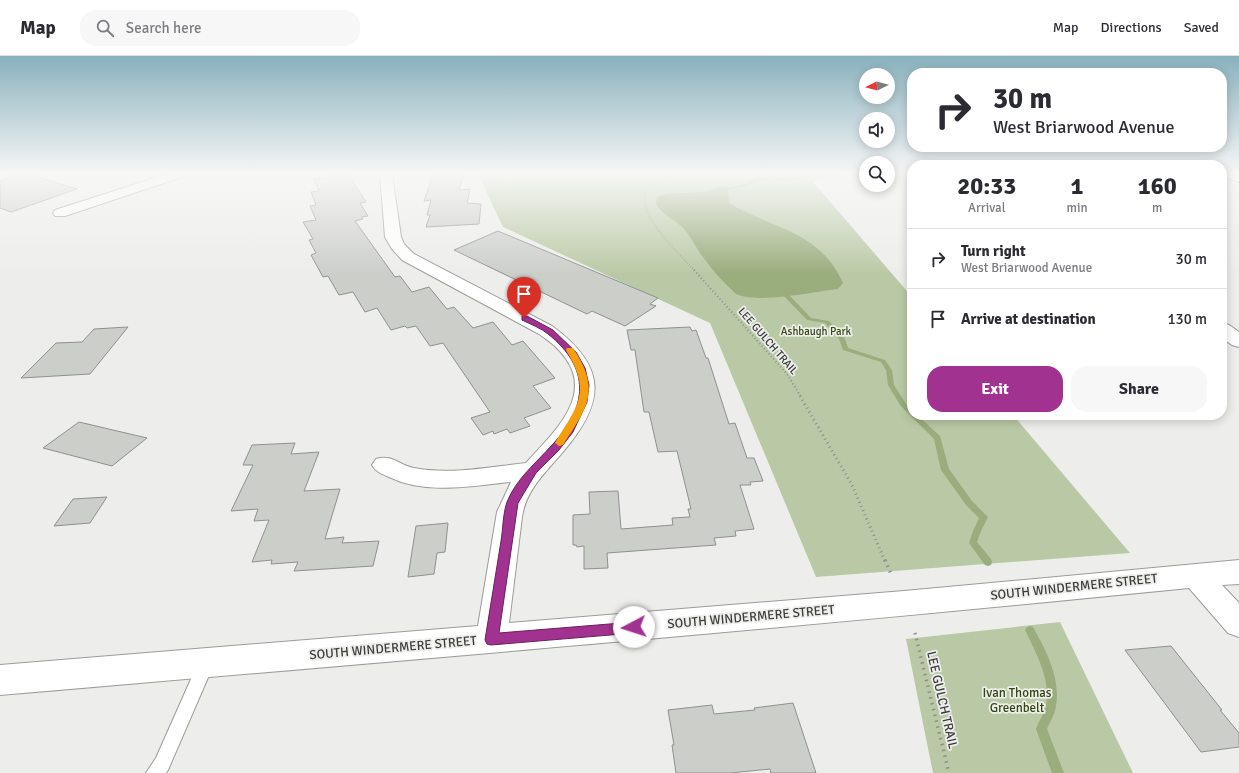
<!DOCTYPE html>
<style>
body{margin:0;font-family:Signika,sans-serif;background:#f7f7f7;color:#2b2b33;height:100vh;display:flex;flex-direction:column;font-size:15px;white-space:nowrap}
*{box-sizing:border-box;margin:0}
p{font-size:13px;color:#7c7c81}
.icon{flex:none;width:22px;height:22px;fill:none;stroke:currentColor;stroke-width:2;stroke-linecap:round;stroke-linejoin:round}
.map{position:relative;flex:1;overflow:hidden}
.drawer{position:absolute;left:907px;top:104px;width:320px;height:260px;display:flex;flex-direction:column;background:#fff;border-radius:16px;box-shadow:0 2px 10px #0003}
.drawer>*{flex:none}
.top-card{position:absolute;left:907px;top:12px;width:320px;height:84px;border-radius:16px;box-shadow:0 2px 10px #0003;background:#fff;color:#2b2b33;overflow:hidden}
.needle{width:26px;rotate:264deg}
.buttons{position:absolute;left:859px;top:12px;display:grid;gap:8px}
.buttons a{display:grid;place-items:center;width:36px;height:36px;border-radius:50%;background:#fff;box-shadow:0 2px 10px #0003;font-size:20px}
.pin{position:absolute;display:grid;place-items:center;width:34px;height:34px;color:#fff;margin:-41px -17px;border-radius:50% 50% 50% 0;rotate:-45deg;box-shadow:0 0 4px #0007}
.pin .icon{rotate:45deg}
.me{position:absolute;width:44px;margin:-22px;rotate:265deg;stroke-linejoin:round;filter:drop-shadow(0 0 3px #0008)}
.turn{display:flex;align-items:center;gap:14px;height:84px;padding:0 20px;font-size:18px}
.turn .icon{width:52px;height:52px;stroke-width:2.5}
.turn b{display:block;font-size:28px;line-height:34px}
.eta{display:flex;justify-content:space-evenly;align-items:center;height:68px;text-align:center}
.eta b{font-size:24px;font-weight:700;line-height:28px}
.primary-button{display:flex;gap:8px;margin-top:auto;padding:8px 20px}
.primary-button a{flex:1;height:46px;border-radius:16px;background:#a2328f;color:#fff;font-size:16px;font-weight:700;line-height:46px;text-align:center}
.primary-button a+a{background:#f7f7f7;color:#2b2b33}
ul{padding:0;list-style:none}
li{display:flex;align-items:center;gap:12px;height:60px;padding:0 20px;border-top:1px solid #e1e1e2}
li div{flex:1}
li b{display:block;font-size:15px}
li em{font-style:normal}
header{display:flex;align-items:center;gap:24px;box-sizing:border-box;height:56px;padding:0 20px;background:#fff;border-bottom:1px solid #e1e1e2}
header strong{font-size:19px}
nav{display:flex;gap:22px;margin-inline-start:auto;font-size:14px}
.search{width:280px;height:36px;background:#f7f7f7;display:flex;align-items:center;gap:10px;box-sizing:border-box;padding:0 14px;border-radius:16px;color:#7c7c81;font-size:15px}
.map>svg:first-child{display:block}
</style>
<header>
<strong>Map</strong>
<div class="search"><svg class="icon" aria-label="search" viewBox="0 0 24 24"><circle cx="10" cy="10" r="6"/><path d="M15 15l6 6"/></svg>Search here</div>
<nav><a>Map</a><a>Directions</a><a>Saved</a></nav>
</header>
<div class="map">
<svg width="1239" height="717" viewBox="0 0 1239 717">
<rect width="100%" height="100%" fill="#edeeeb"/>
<g fill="#bac9a5">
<polygon points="478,118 842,118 817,123 814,127 912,241 912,359 1013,359 1130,497 816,521 710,267 503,171"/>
<polygon points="1060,566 1133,717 933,717 906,583"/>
</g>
<path fill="#9aad7d" d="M721,130l11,2 -4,2 1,13c43,26 90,27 114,80l-5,6c-26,3 -80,15 -102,5 -12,-11 -23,-23 -33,-37 -8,-10 -12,-21 -21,-30 -8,-9 -31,-17 -25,-30 21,-8 44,0 64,-11z"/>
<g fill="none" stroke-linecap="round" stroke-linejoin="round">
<g fill="#9aad7d" fill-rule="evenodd">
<polygon points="815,118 822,118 786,125 771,122 757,125 750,129 732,133 730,132 748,127 755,123 771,120 786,123"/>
<polygon points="786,237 788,238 811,262 829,265 845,283 848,292 885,304 892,314 894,329 906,348 912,354 912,359 917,359 940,380 949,413 972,445 988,461 981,475 977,486 991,503 992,506 991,509 988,510 985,509 969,487 973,475 979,462 966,449 941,414 934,383 900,349 888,329 886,314 881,306 843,294 839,283 825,267 807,264 784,240 783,239"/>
<path d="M1030,570l3,1c13,23 28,52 23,79 -1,8 -6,16 -9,23l17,44h-12l-16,-44c2,-7 7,-13 9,-20 8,-26 -9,-56 -20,-79l2,-3z"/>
</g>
</g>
<g fill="#ccceca" stroke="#90918e">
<polygon points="17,118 27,118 77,133 11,156 0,152 0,125"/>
<polygon points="348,118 366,146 360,147 368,160 361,161 363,163 355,165 395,221 400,220 412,236 429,231 447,253 454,251 473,272 493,266 512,289 523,285 555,322 533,330 551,352 524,362 530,370 510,377 507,373 494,378 493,375 483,379 471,362 490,356 443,287 430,290 416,270 407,272 405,270 391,274 377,252 365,256 353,236 339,239 328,220 323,221 311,199 316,197 309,184 313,183 303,166 316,164 310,150 316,149 311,136 319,135 314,123"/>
<polygon points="433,118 464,118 459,134 470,133 467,147 481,148 479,168 426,171 430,159 427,159 431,144 424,145"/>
<polygon points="498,175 658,242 650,248 656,250 625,270 592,255 587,258 454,194"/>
<polygon points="128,271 90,318 21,322 56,287 82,286 94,273"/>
<polygon points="690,271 692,275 696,274 706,302 708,302 729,368 735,367 747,402 754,402 763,425 750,426 751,429 740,429 754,473 735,475 736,480 714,482 716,489 607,497 608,512 584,513 584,490 577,491 576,489 573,489 573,459 590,458 589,436 618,435 621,473 673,469 672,462 690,461 688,453 691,453 677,395 658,396 649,356 644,356 635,294 631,294 627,274"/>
<polygon points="79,366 147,382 112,410 43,392"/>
<polygon points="295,387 291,398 319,396 304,435 340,433 325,483 344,481 342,487 379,485 373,510 294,515 298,506 271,508 272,504 252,506 269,464 254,465 258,453 231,455 253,409 243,409 252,389"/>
<polygon points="107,441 90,467 54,470 73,443"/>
<polygon points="448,467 445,496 437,497 434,518 408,521 416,470"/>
<polygon points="1171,590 1222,654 1220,654 1239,677 1239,691 1201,696 1125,594"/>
<polygon points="793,647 816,717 771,717 770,713 730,717 676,717 672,689 674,689 668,654 712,649 714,658 755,654 754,652"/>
</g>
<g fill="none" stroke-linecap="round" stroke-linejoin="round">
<g stroke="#9b9c99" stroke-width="2">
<polygon id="service" points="205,603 211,605 213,610 168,714 166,717 146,717 156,702 199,605"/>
</g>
<g stroke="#9b9c99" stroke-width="2">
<g id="minor">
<polygon points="167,118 184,118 182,121 65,160 55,160 53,157 55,154"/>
<path d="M380,118h12l9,63 3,7 10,10 138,72c56,41 54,76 10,127 -17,20 -36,37 -40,64l-13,106 395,-32 335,-31v24l-17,1 17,18v34l-11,-4 -39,-45c-397,40 -792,73 -1189,107v-30l478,-39 19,-114 14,-30c-39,4 -85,13 -122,-5 -7,-3 -13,-5 -17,-12l4,-6c16,-5 23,6 38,9 36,7 75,-1 112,-5 24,-27 68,-65 40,-104 -7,-11 -17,-18 -27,-25l-137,-74 -10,-11 -7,-12z"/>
<polygon points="1224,118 1239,118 1239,126 1226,121"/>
<polygon points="1222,267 1229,269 1239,276 1239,291 1232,289 1222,282"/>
</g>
</g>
<path stroke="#8e8e8c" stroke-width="1.5" stroke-dasharray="0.5 2" stroke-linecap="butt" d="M680,118c-10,3 -23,6 -31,14 -21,19 33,69 46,83"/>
<polyline stroke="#8e8e8c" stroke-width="2" stroke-dasharray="1 2.5" stroke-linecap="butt" points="694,214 787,318 801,341"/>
<polyline stroke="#8e8e8c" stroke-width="3" stroke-dasharray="1 3.5" stroke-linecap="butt" points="800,340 852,429 885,505"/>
<g stroke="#8e8e8c" stroke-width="3.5" stroke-dasharray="1.5 4.5" stroke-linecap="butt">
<polyline points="885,504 891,518"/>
<polyline points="915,577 949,717"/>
</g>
<use href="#service" fill="#fff" fill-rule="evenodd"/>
<use href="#minor" fill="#fff" fill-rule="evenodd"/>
</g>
<linearGradient id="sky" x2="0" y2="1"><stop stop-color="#89b1bd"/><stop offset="0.54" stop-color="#f7f7f6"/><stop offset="1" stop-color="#f7f7f6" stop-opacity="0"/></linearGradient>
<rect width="1239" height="218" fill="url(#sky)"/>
<path fill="#a2328f" stroke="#69205d" d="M522,260h5l26,14 23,22 9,16 4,17 -2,17 -14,30 -14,18 -23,23 -18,30 -19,130 135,-11 4,1 2,4 -2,4 -4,2 -143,12 -4,-1 -2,-4c5,-33 11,-66 16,-99 2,-12 2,-28 6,-39 9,-23 29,-39 45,-57 36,-38 39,-77 -4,-111 -7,-6 -18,-10 -26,-14z"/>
<path fill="#f59e0b" d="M567,292h6c28,42 15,59 -10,97l-4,1 -4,-3c23,-38 37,-50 11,-93z"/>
<g text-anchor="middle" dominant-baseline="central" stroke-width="3.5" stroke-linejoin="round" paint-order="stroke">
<g font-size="11" fill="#354610" stroke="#edeeeb">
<text x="816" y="275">Ashbaugh Park</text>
</g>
<g font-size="11" fill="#3c3c3b" stroke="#edeeeb">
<text transform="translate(768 285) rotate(49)">LEE GULCH TRAIL</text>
</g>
<g font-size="13" fill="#3c3c3b" stroke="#edeeeb">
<text transform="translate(1074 531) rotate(-6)">SOUTH WINDERMERE STREET</text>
<text transform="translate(751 561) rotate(-5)">SOUTH WINDERMERE STREET</text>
<text transform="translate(393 592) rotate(-5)">SOUTH WINDERMERE STREET</text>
<text transform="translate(942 644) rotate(77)">LEE GULCH TRAIL</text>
</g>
<g font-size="13" fill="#354610" stroke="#edeeeb">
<text x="1017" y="637">Ivan Thomas<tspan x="1017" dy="15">Greenbelt</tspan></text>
</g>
</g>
</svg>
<div class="buttons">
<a><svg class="needle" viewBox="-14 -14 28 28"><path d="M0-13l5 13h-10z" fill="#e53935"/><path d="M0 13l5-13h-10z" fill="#7c7c81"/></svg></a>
<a><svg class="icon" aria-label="sound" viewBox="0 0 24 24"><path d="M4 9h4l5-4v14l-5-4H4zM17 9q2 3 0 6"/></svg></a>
<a><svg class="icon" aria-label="search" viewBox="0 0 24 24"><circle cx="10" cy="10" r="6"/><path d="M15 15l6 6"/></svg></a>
</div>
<div class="pin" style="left:524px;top:262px;background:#d93025"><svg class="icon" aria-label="arrive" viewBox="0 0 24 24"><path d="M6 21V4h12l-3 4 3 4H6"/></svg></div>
<svg class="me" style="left:634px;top:571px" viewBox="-20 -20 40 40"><circle r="19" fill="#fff"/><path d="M0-13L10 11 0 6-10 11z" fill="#a2328f"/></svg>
<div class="top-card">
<div class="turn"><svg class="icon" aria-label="right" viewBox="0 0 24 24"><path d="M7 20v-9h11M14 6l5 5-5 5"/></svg><div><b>30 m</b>West Briarwood Avenue</div></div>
</div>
<section class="drawer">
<div class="eta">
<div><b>20:33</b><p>Arrival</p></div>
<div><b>1</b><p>min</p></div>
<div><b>160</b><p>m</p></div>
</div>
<ul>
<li><svg class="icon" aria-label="right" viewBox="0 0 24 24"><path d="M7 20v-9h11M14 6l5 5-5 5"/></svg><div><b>Turn right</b><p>West Briarwood Avenue</p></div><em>30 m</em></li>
<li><svg class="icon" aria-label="arrive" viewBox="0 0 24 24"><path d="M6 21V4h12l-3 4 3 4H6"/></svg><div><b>Arrive at destination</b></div><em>130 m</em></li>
</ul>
<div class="primary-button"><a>Exit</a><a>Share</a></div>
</section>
</div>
